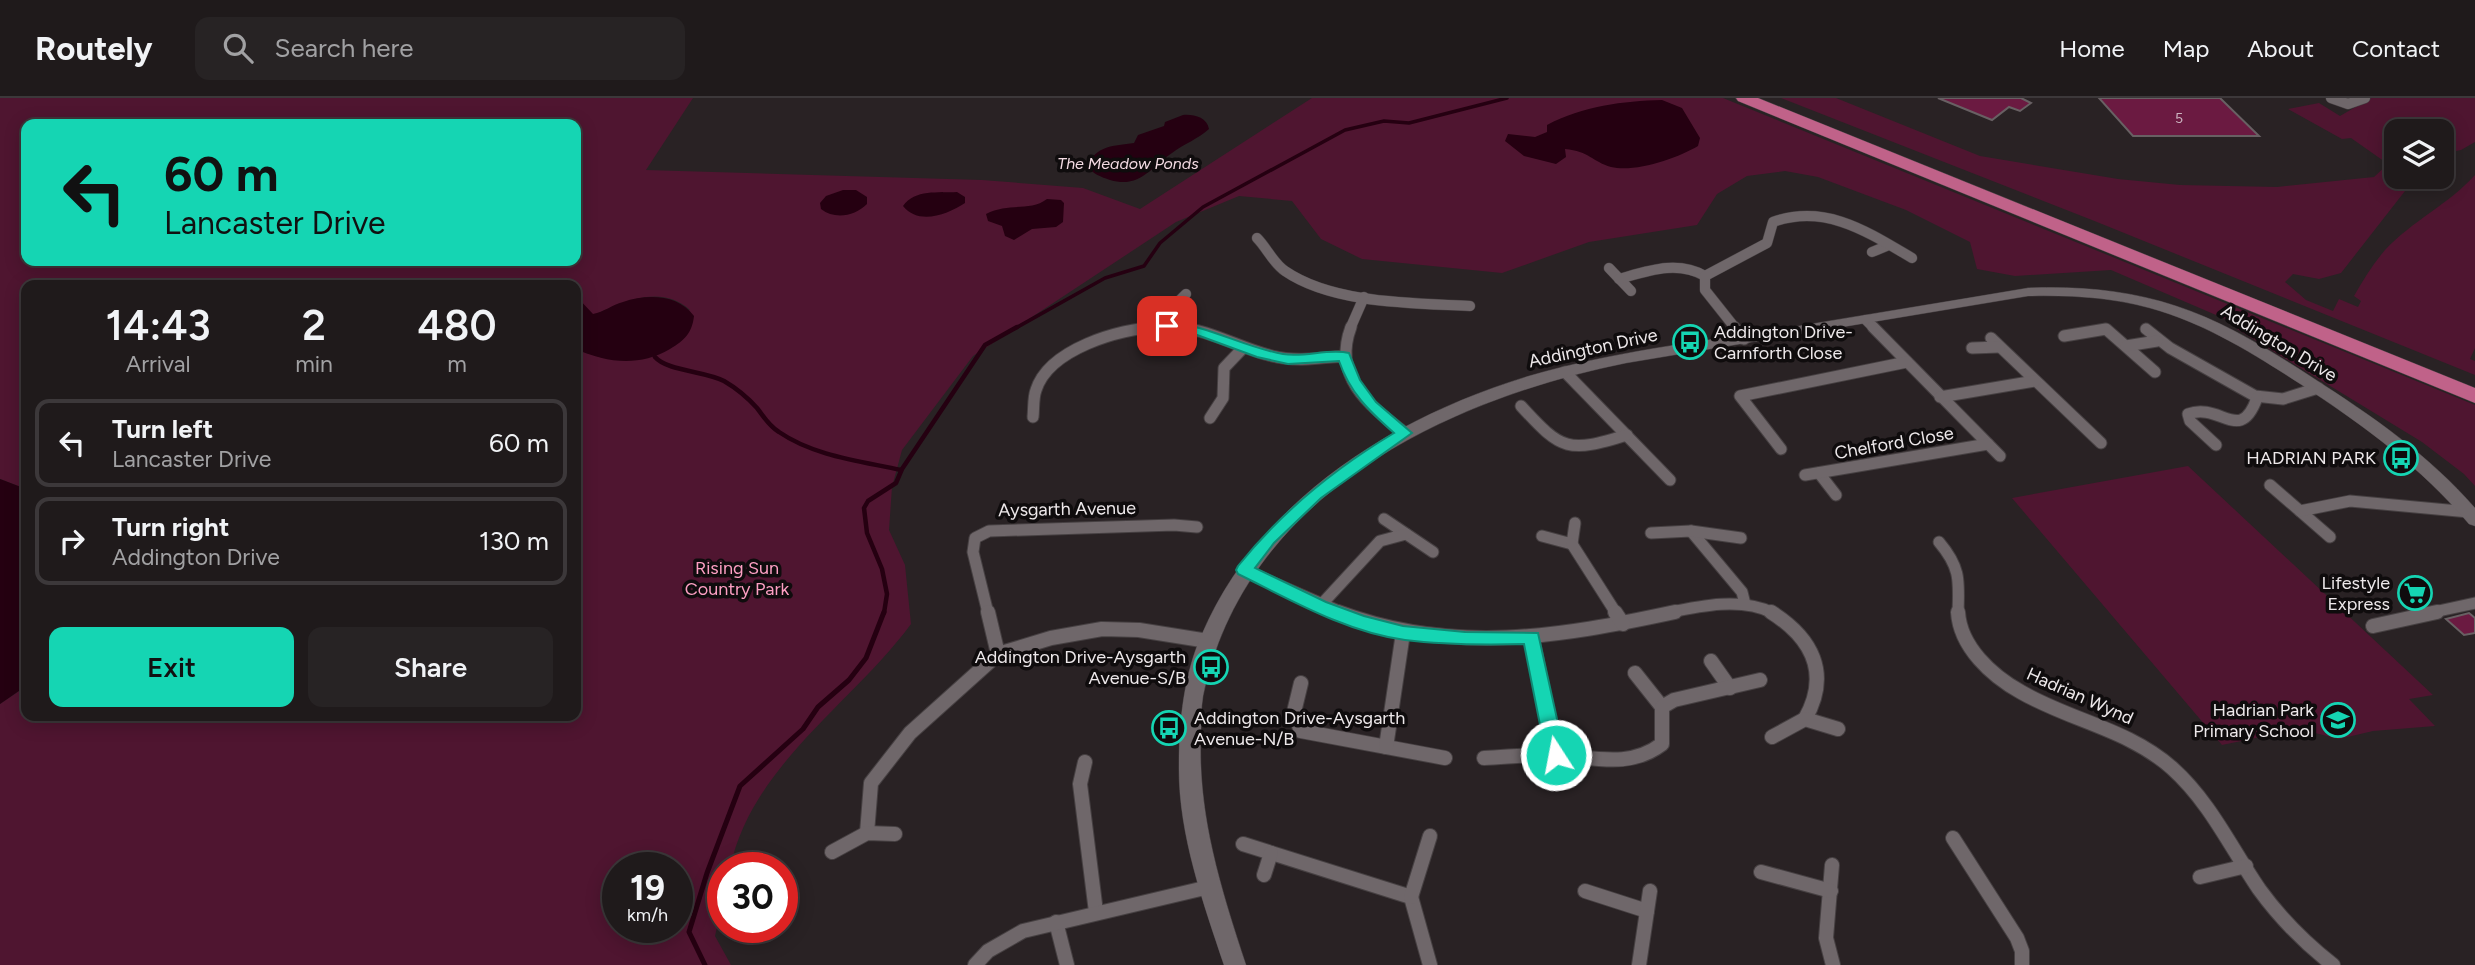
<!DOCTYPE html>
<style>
body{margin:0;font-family:Figtree,sans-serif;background:#272324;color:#f1f3f6;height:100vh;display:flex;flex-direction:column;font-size:26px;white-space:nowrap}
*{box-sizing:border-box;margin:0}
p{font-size:23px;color:#a1a1a3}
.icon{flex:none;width:38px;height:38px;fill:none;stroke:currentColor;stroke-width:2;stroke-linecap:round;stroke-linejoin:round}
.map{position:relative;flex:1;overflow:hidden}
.side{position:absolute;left:21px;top:182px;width:560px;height:441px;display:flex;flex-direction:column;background:#1f1a1b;border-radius:14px;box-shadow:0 4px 18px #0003,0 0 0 2px #3c383a}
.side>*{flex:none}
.top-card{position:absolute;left:21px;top:21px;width:560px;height:147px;border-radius:14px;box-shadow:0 4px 18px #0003,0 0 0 2px #3c383a;background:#15d5b3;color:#111;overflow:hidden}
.controls{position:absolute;left:2384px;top:21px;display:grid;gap:14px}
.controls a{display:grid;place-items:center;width:70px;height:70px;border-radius:14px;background:#1f1a1b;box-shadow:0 4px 18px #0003,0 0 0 2px #3c383a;font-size:35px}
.speed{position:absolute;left:602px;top:754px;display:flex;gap:14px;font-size:35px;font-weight:700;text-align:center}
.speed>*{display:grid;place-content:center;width:91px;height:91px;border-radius:50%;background:#1f1a1b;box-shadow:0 4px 18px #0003,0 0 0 2px #3c383a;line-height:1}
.speed small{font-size:18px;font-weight:400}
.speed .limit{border:10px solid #d22;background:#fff;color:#111}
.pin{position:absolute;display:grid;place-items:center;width:60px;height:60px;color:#fff;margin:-30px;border-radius:14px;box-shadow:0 4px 10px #0006}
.me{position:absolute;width:77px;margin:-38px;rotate:349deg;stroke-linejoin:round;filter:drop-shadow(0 0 5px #0008)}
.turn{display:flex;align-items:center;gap:24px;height:147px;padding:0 28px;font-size:32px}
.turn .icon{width:91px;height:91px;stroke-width:2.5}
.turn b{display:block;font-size:49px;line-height:60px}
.eta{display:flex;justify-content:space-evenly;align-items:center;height:119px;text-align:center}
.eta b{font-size:42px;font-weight:600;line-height:49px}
.primary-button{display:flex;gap:14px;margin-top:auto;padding:14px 28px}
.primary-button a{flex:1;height:80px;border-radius:14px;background:#15d5b3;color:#111;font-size:28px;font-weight:600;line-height:80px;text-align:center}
.primary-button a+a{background:#272324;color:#f1f3f6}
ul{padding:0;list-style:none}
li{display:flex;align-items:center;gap:21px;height:88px;margin:0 14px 10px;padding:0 14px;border:4px solid #3c383a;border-radius:14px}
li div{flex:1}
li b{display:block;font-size:26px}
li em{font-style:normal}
header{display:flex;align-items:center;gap:42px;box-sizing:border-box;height:98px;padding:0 35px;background:#1f1a1b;border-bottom:2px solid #3c383a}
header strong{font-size:33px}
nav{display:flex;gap:38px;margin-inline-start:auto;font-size:24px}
.search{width:490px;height:63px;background:#272324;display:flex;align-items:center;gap:18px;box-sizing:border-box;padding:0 24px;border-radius:14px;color:#a1a1a3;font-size:26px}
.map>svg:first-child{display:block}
</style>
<header>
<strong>Routely</strong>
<div class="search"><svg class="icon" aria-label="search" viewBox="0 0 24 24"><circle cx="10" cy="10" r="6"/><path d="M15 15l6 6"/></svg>Search here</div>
<nav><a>Home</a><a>Map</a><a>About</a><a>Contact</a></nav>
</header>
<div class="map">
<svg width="2475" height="867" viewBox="0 0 2475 867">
<rect width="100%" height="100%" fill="#292224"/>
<g fill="#4f1530" fill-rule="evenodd">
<path d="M0,0h693l-47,72 336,10 101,8 57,21 172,-111h411l752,307v81l-11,-12 -42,-32 -185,-113v-5l-126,-54 -96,6 -38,-7 -7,-27 -64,-32 -88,-33 -33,-6 -38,5 -30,18 -20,31 -108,17 -87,31 -140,-14 -41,-20 -29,-38 -53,-5 -63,26 -203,134 -71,94 -10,37 -3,43 16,35 6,59c-59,80 -159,141 -181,244h-7v32l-8,36 16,29h-731v-261l25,-17 1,29h550v-367l12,5 102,-44c-34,-31 -81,-1 -114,14v-39h-550v204l-26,-10zM26,26h550v137h-550zM618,770h59v60h-59z"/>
<path d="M1781,0h55l144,58 138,23 62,6 97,2 97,-10 14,-13 -37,-26 -9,1 -54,-30 31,-6 21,13 31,-18h104v44l-14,8 -20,4v-23h-45v46h9l7,5 -71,91 -22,6 -26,-5 -8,8 21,18 27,11 6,-12 19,8 3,-6 -7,-5c9,-16 19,-32 31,-46 27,-29 64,-46 90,-75v173l-5,11 5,2v14l-378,-153z"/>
<polygon points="2188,368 2433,597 2409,601 2435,628 2373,633 2339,641 2299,631 2222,647 2012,400"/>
</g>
<g fill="#250011">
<path d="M1662,2l20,8 18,30 -2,8c-20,12 -63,27 -87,21 -18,-5 -22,-16 -46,-18l1,8 -10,7 -32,-8 -19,-15 3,-7 27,3 12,-5v-7c36,-19 76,-24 115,-25z"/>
<path d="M1183,17c10,-1 24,2 26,14 -11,10 -25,15 -37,24 -21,14 -32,36 -62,27 -9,-3 -17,-6 -23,-14 10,-21 26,-20 47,-23l4,-8 26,-9 1,-4z"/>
<path d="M843,92h13l11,7v7c-12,12 -32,16 -46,5l-1,-6 6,-7z"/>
<path d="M957,94l8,5v6c-17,11 -46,23 -62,3 12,-17 35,-13 54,-14z"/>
<path d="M1047,101l14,1 3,3 -1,19 -7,5 -24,2 -18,11 -9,-4 -3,-10 -14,-5 -2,-7c23,-12 44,-2 61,-15z"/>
<path d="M576,198l17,18c11,-2 19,-9 30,-12 24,-8 55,-8 71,14 -2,17 -9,24 -24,33 -31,18 -63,14 -94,0z"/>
<polygon points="0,381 26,391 26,588 0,606"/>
</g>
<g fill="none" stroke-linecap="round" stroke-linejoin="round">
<polyline stroke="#250011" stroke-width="3.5" points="1014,231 1105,180 1144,168 1160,145 1203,109 1345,32 1384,23 1409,25 1507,0"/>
<g stroke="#250011" stroke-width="4.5">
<path d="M655,259c12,14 50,14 69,24 12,7 24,17 33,27 7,9 12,18 22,24 35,24 81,29 122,38"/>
<polyline points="884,515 887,496 882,471 867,435 864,410 868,403 896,385 902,371 985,247 1017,229"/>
</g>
<polyline stroke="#250011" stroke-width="5" points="705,867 689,834 707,775 740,688 803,631 818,609 849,582 866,560 884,514"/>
</g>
<g fill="#6b1a41" stroke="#686063" stroke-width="2">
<polygon points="1938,0 2021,0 2031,5 2020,13 2009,9 1992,22"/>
<polygon points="2099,0 2220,0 2259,38 2133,38"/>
<polygon points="2469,515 2475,520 2475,535 2464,537 2446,521"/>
</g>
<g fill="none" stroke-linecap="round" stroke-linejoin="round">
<g stroke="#464042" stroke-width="11">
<g id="street-far2">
<polyline points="2331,0 2348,6 2365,0"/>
<path d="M1257,140c10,10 16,25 28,33 48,33 129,32 185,35"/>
<polyline points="1872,154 1889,147"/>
<polyline points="1609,170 1631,193"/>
<path d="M1619,181c29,-8 58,-19 86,-3"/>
<polyline points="1866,222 1875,231"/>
<polyline points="1167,228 1170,212 1186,196"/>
<polyline points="1140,231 1170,228 1192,231"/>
<polyline points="1350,231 1364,199"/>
<path d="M1736,231l-31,-39v-14l62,-33 6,-21c52,-19 95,10 139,36"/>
</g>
</g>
<g stroke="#464042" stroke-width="13">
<g id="street-far1">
<path d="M1177,229c34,3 62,21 95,29 24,6 48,2 72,0"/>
<path d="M1351,229c-19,51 18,78 54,106"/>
<polyline points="1734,229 1744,241"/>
<polyline points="1873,229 2000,358"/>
<polyline points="2146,231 2170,250 2255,298 2283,301 2318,290"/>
<polyline points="2064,238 2106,231 2155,274"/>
<polyline points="1991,240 2101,345"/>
<polyline points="2126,248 2157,243"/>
<polyline points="1972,250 1999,249"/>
<polyline points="1565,274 1670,382"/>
<polyline points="1940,299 2035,283"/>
<path d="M1521,308c41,45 47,47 106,29"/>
<path d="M1033,319c1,-9 0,-19 3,-27 13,-41 83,-61 121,-63"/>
<polyline points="1210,320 1223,300 1224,270 1243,250"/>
<path d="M2216,347l-26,-24 -2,-7c33,-12 52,31 69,-16"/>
<polyline points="1781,351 1740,298 1907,264"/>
<polyline points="1819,375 1836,397"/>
<polyline points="1805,377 1988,346"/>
<polyline points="2270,387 2330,439"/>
<polyline points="2300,413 2350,403 2469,414"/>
<polyline points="1384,421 1433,454"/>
<polyline points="1691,433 1742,494 1745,506"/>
<polyline points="1651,435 1691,433 1741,440"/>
<polyline points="1542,438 1572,446 1575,425"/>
<path d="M1939,444c22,26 20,39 19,71"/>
<polyline points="1572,446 1616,515"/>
<polyline points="1244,472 1343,515"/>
<polyline points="1320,508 1380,443 1406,436"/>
<polyline points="988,515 973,454 975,440 989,433 1174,427 1197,429"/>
<path d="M1667,515c33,-7 74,-16 106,0"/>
<polyline points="2429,515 2475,505"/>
</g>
</g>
<g stroke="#464042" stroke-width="16">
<g id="street">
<polyline points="988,514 998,556"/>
<path d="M1338,514c115,43 221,25 337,0"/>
<polyline points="1615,514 1623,526"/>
<path d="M1771,514c41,26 60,61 34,107"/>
<path d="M1958,514c2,35 34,64 63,80 50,29 107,37 151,76 38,34 59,80 87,121 21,29 46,54 74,76"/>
<polyline points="2373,528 2437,514"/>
<polyline points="1532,539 1556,657"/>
<polyline points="1711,563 1730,590"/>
<polyline points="1635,575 1662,609"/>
<polyline points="1301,585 1294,614 1301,633 1445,660"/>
<polyline points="1772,639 1805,621 1838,631"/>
<polyline points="1386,649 1403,535"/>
<path d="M1484,660c24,-1 48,-4 72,-3 38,2 73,14 106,-11v-37l12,-7 86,-20"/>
<polyline points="1085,664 1080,686 1096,814"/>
<polyline points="867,735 871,685 910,635 998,556 1051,540 1102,531 1139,532 1208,543"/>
<polyline points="1953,740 2017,840 2022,853 2022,867"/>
<polyline points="1243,746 1411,799 1430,867"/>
<polyline points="832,754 867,735 895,736"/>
<polyline points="1832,767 1826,840 1833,867"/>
<polyline points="1761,774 1831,793"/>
<polyline points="1264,777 1271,755"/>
<polyline points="2200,779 2246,768"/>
<polyline points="1585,793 1647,813"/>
<polyline points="1411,799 1430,738"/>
<polyline points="1056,824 1067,867"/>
<polyline points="975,867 988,853 1023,833 1209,789"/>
<polyline points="1639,867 1650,793"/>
</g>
</g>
<g stroke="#464042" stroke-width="1">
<path id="secondary" d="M2028,190c50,-2 100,2 148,18 49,16 94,44 137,72 59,38 116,77 162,130v18l-6,-2c-48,-57 -106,-99 -167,-139 -48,-31 -97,-62 -152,-77 -40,-11 -81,-13 -122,-12l-402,67c-182,37 -382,133 -423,333 -2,12 -2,25 -2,37 -4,81 20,156 45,232h-22c-21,-63 -46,-132 -45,-200 0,-44 5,-91 23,-131 58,-135 192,-217 327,-258 82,-24 168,-34 252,-47 83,-14 165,-27 247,-41z"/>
</g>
<g stroke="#464042" stroke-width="1">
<polygon id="highway" points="1736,0 1758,0 2475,290 2475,305 1738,3"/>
</g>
<use href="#street-far2" stroke="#6f676a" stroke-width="10"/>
<use href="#street-far1" stroke="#6f676a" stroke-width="11"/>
<use href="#street" stroke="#6f676a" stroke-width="14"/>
<use href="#secondary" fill="#6f676a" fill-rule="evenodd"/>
<use href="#highway" fill="#c06289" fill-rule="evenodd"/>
</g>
<path fill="#15d5b3" stroke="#0e8a74" stroke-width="2" d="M1167,224c41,3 76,25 116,32 22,4 45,-6 66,-1l11,27 16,22 36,31 -91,65 -47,45 -19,25 71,34 38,14 39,10 62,6 73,1 27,122 -3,6 -6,2 -7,-2 -3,-6 -22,-111c-40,1 -79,1 -119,-4 -59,-8 -114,-40 -167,-66l-2,-4 2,-4c44,-55 96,-97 156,-133 -25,-22 -44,-40 -55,-72l-51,3 -31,-7 -68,-25 -27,-3v-6z"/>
<defs>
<g id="bus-ring" transform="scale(1.75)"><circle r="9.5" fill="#0f0c0d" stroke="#15d5b3" stroke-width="1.5"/><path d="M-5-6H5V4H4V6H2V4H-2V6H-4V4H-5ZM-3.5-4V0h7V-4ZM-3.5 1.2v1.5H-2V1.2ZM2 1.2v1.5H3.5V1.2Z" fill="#15d5b3"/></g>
<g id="supermarket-ring" transform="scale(1.75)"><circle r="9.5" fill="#0f0c0d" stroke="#15d5b3" stroke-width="1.5"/><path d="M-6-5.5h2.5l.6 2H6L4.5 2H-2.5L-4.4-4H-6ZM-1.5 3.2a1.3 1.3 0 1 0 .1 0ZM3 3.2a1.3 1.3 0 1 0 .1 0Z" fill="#15d5b3"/></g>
<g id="school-ring" transform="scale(1.75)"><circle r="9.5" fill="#0f0c0d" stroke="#15d5b3" stroke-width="1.5"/><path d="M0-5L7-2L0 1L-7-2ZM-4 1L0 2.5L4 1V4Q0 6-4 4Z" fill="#15d5b3"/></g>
</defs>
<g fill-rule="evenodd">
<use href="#bus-ring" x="1690" y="244"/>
<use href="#bus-ring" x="2401" y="360"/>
<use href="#supermarket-ring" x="2415" y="495"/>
<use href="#bus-ring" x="1211" y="569"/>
<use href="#school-ring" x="2338" y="622"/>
<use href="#bus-ring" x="1169" y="630"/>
</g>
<g text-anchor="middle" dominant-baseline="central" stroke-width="7" stroke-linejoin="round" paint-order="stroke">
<g font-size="14" fill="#ccb4c0">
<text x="2179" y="20">5</text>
</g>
<g font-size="16" font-style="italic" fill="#f5dce4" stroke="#0f0c0d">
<text x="1128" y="65">The Meadow Ponds</text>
</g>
<g font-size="18" fill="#ede8ea" stroke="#0f0c0d" text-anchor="end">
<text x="1714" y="234" text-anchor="start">Addington Drive-<tspan x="1714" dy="21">Carnforth Close</tspan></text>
<text x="2376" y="360">HADRIAN PARK</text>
<text x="2390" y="485">Lifestyle<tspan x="2390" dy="21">Express</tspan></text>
<text x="1186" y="559">Addington Drive-Aysgarth<tspan x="1186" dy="21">Avenue-S/B</tspan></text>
<text x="2314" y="612">Hadrian Park<tspan x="2314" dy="21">Primary School</tspan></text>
<text x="1194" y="620" text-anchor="start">Addington Drive-Aysgarth<tspan x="1194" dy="21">Avenue-N/B</tspan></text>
</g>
<g font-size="18" fill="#ede8ea" stroke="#0f0c0d">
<text transform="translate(2279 245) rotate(31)">Addington Drive</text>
<text transform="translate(1593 250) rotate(-12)">Addington Drive</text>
<text transform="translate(1894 345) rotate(-10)">Chelford Close</text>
<text transform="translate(1067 411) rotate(-1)">Aysgarth Avenue</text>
<text transform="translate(2080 598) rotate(24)">Hadrian Wynd</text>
</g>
<g font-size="18" fill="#fd9fc3" stroke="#0f0c0d">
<text x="737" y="470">Rising Sun<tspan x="737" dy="21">Country Park</tspan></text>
</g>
</g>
</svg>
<div class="controls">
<a><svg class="icon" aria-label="layers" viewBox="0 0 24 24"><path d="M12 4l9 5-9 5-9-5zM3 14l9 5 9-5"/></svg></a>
</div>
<div class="speed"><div>19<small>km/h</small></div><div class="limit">30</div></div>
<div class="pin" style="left:1167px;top:228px;background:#d93025"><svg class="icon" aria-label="arrive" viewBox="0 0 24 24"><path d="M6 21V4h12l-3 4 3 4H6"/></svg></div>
<svg class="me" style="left:1556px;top:657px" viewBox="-20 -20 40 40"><circle r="17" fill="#15d5b3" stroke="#fff" stroke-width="3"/><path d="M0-11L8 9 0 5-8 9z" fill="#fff"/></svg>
<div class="top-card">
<div class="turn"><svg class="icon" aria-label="left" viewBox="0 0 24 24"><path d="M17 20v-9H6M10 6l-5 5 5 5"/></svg><div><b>60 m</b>Lancaster Drive</div></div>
</div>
<section class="side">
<div class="eta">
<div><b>14:43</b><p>Arrival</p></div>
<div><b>2</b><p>min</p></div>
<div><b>480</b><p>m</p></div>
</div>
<ul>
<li><svg class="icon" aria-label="left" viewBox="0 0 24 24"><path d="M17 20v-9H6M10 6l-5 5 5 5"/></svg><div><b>Turn left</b><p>Lancaster Drive</p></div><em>60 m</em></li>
<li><svg class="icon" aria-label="right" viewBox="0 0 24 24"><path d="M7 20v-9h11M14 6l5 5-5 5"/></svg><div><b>Turn right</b><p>Addington Drive</p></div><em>130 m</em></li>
</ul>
<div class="primary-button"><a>Exit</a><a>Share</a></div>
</section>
</div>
